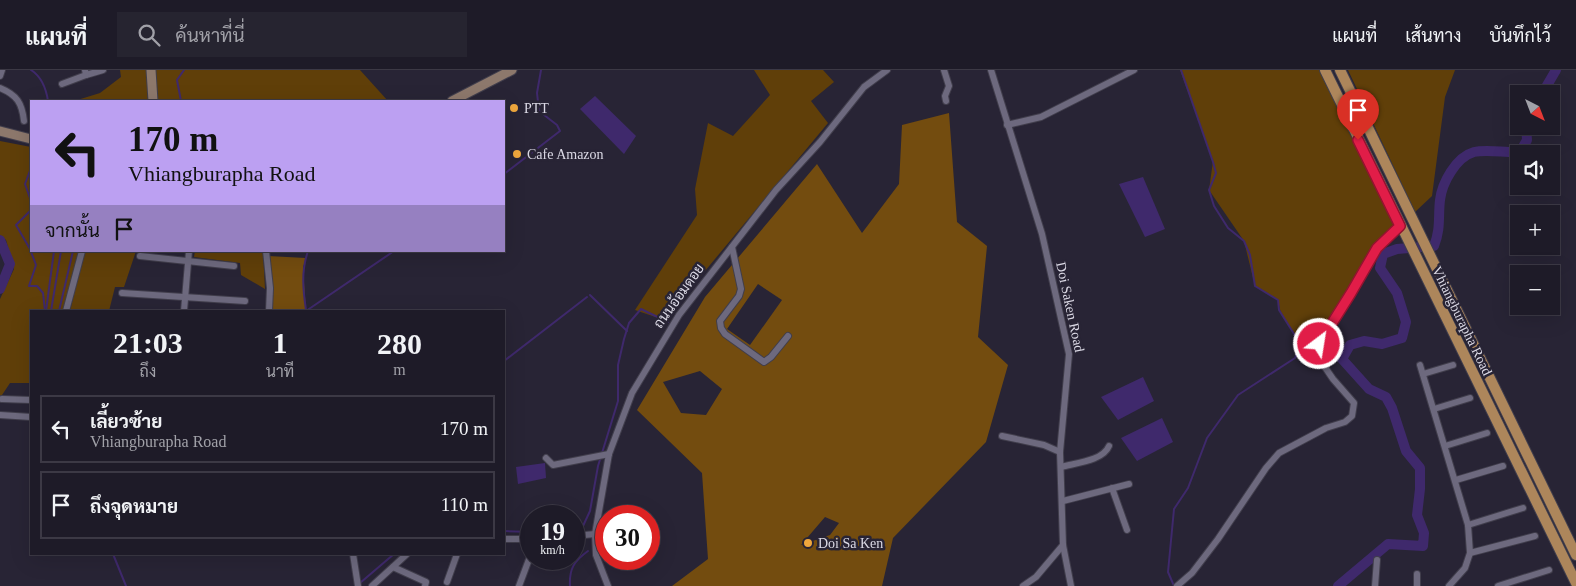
<!DOCTYPE html>
<html lang="th">
<meta charset="utf-8">
<style>
body{margin:0;font-family:"Times New Roman",Sarabun,serif;background:#262430;color:#f1f3f6;height:100vh;display:flex;flex-direction:column;font-size:19px;white-space:nowrap}
*{box-sizing:border-box;margin:0}
p{font-size:16px;color:#a1a1a8}
.icon{flex:none;width:28px;height:28px;fill:none;stroke:currentColor;stroke-width:2;stroke-linecap:round;stroke-linejoin:round}
.map{position:relative;flex:1;overflow:hidden}
.sheet{position:absolute;left:30px;top:240px;width:475px;height:245px;display:flex;flex-direction:column;background:#1e1b28;border-radius:0px;box-shadow:0 5px 20px #0002,0 0 0 1px #3c3945}
.sheet>*{flex:none}
.hud{position:absolute;left:30px;top:30px;width:475px;height:152px;border-radius:0px;box-shadow:0 5px 20px #0002,0 0 0 1px #3c3945;background:#bca0f2;color:#111;overflow:hidden}
.needle{width:32px;rotate:138deg}
.fabs{position:absolute;left:1510px;top:15px;display:grid;gap:10px}
.fabs a{display:grid;place-items:center;width:50px;height:50px;border-radius:0px;background:#1e1b28;box-shadow:0 5px 20px #0002,0 0 0 1px #3c3945;font-size:25px}
.speed{position:absolute;left:520px;top:435px;display:flex;gap:10px;font-size:25px;font-weight:700;text-align:center}
.speed>*{display:grid;place-content:center;width:65px;height:65px;border-radius:50%;background:#1e1b28;box-shadow:0 5px 20px #0002,0 0 0 1px #3c3945;line-height:1}
.speed small{font-size:12px;font-weight:400}
.speed .limit{border:8px solid #d22;background:#fff;color:#111}
.pin{position:absolute;display:grid;place-items:center;width:42px;height:42px;color:#fff;margin:-51px -21px;border-radius:50% 50% 50% 0;rotate:-45deg;box-shadow:0 0 5px #0007}
.pin .icon{rotate:45deg}
.me{position:absolute;width:55px;margin:-28px;rotate:31deg;stroke-linejoin:round;filter:drop-shadow(0 0 4px #0008)}
.turn{display:flex;align-items:center;gap:18px;height:105px;padding:0 15px;font-size:22px}
.turn .icon{width:65px;height:65px;stroke-width:2.5}
.turn b{display:block;font-size:35px;line-height:42px}
.then{display:flex;align-items:center;height:48px;padding:0 15px;background:#0003;gap:10px;font-size:19px}
.eta{display:flex;justify-content:space-evenly;align-items:center;height:85px;text-align:center}
.eta b{font-size:30px;font-weight:800;line-height:35px}
ul{padding:0;list-style:none}
li{display:flex;align-items:center;gap:15px;height:68px;margin:0 10px 8px;padding:0 5px;border:2px solid #3c3945;border-radius:0px}
li div{flex:1}
li b{display:block;font-size:19px}
li em{font-style:normal}
header{display:flex;align-items:center;gap:30px;box-sizing:border-box;height:70px;padding:0 25px;background:#1e1b28;border-bottom:1px solid #3c3945}
header strong{font-size:24px}
nav{display:flex;gap:28px;margin-inline-start:auto;font-size:18px}
.search{width:350px;height:45px;background:#262430;display:flex;align-items:center;gap:12px;box-sizing:border-box;padding:0 18px;border-radius:0px;color:#a1a1a8;font-size:19px}
.map>svg:first-child{display:block}
</style>
<header>
<strong>แผนที่</strong>
<div class="search"><svg class="icon" aria-label="search" viewBox="0 0 24 24"><circle cx="10" cy="10" r="6"/><path d="M15 15l6 6"/></svg>ค้นหาที่นี่</div>
<nav><a>แผนที่</a><a>เส้นทาง</a><a>บันทึกไว้</a></nav>
</header>
<div class="map">
<svg width="1576" height="516" viewBox="0 0 1576 516">
<rect width="100%" height="100%" fill="#282435"/>
<g fill="#603f09">
<polygon points="120,0 148,0 149,31 74,31 100,23 121,7"/>
<polygon points="155,0 360,0 388,31 157,31"/>
<polygon points="754,0 823,0 834,12 811,31 828,53 695,213 667,251 635,240 697,145 695,119 708,53 733,66 770,25"/>
<polygon points="1180,0 1321,0 1400,156 1374,174 1351,220 1332,247 1325,253 1316,273 1301,275 1281,244 1278,230 1255,216 1244,171 1209,120 1213,91"/>
<polygon points="1348,0 1455,0 1445,27 1432,126 1415,142"/>
<polygon points="0,71 31,77 31,181 81,181 63,241 31,241 31,313 10,313 0,328 0,229 14,199 6,170 0,165"/>
<polygon points="84,181 136,181 124,217 115,217 109,241 70,241"/>
<polygon points="195,181 263,181 265,219 241,205 240,193 194,187"/>
</g>
<g fill="#734c0f" fill-rule="evenodd">
<path d="M949,43l8,109 30,24 -9,91 30,28 -22,77 -93,96 -11,48h-210l36,-27 -6,-86 -65,-63 68,-113 112,-133 45,69 37,-49 3,-59zM758,214l24,16 -32,45 -23,-16zM700,301l22,18 -16,26 -25,-2 -18,-31zM825,447l14,6 -9,12 -29,10z"/>
<polygon points="268,186 306,188 303,197 306,241 266,241 266,232 273,228"/>
</g>
<g fill="#3f296c">
<polygon points="595,26 636,66 624,84 580,39"/>
<polygon points="1143,107 1165,159 1145,167 1119,114"/>
<polygon points="1143,307 1154,331 1118,350 1101,327"/>
<polygon points="1162,348 1173,372 1137,391 1121,368"/>
<polygon points="545,393 546,408 518,414 516,397"/>
</g>
<g fill="none" stroke-linecap="round" stroke-linejoin="round">
<g stroke="#3f296c" stroke-width="2">
<path d="M31,0c11,7 15,18 17,31"/>
<polyline points="181,31 177,10 184,0"/>
<polyline points="31,98 25,114 31,131"/>
<polyline points="504,104 560,61 557,55 539,41 537,23 541,0"/>
<polyline points="31,140 16,155 30,179 36,195 29,216 37,216 43,223 45,241"/>
<polyline points="590,225 627,261"/>
<path d="M306,240c-3,-20 -5,-39 2,-59"/>
<polyline points="46,241 54,181"/>
<polyline points="51,241 61,181"/>
<polyline points="59,241 73,181"/>
<polyline points="306,241 394,181"/>
<polyline points="504,291 587,227"/>
<polyline points="504,461 531,462"/>
<polyline points="574,461 583,456 590,441 598,396 618,331 618,295 624,269 629,253 641,239 668,252"/>
<polyline points="113,484 126,516"/>
<polyline points="360,513 394,484"/>
<path d="M570,516c-1,-17 4,-25 18,-35"/>
<polyline points="1174,516 1168,502 1174,439 1188,418 1207,368 1238,325 1295,288 1301,275 1279,240 1278,230 1255,216 1250,185 1244,171 1228,158 1214,136 1209,120 1216,103 1213,92 1181,0"/>
</g>
<g stroke="#3f296c" stroke-width="10">
<polyline points="1542,24 1556,0"/>
<polyline points="0,170 10,194 0,219"/>
<path d="M1338,516l50,-42 35,2 1,-13 -7,-18 3,-26v-21l-14,-17 -14,-43 -6,-11 -17,-8 -27,-30 8,-14 14,-4 18,3 20,-6 4,-16 -9,-29 -17,-25 3,-14 14,-5 37,-3c7,-18 4,-29 6,-46 2,-17 16,-43 34,-48 13,-3 32,1 46,0l7,-12 -1,-14"/>
</g>
<g stroke="#413e4c" stroke-width="8">
<g id="street">
<polyline points="944,0 949,16 945,26 946,31"/>
<polyline points="991,0 1042,164 1069,284 1060,382 1063,475 1071,516"/>
<polyline points="86,5 103,0"/>
<polyline points="0,6 2,0"/>
<polyline points="62,14 86,5 85,0"/>
<path d="M0,18c17,7 22,15 24,33"/>
<polyline points="1007,55 1041,47 1134,0"/>
<polyline points="732,177 741,219 739,226 720,251 721,258 725,264 764,292 771,287 788,266"/>
<polyline points="266,181 270,218 269,241"/>
<polyline points="140,186 234,196"/>
<polyline points="122,223 245,231"/>
<polyline points="66,241 82,181"/>
<polyline points="184,241 189,181"/>
<polyline points="1420,295 1468,455 1470,483 1465,498 1449,516"/>
<polyline points="1423,304 1453,295"/>
<polyline points="2,329 31,330"/>
<polyline points="1434,339 1470,328"/>
<polyline points="0,345 31,347"/>
<polyline points="1002,366 1044,375 1060,382"/>
<polyline points="1445,376 1487,363"/>
<polyline points="546,388 553,395 609,384"/>
<path d="M1061,397c14,-4 42,-6 48,-21"/>
<polyline points="1456,410 1503,396"/>
<polyline points="1112,418 1127,460"/>
<polyline points="1063,431 1129,414"/>
<polyline points="1468,455 1523,438"/>
<polyline points="574,466 595,464"/>
<polyline points="504,469 531,469"/>
<polyline points="1470,483 1535,466"/>
<polyline points="353,484 358,516"/>
<polyline points="393,497 426,512 425,516"/>
<polyline points="1417,504 1417,516"/>
<polyline points="447,512 457,484"/>
<polyline points="372,516 407,484"/>
<polyline points="519,516 531,484"/>
<polyline points="608,516 596,485 595,464 609,384 632,323 679,245 776,120 820,72 864,17 887,0"/>
<polyline points="1023,516 1036,507 1063,475"/>
<polyline points="1177,516 1192,503 1218,469 1266,398 1279,383 1326,358 1345,352 1352,346 1354,333 1333,309 1320,290 1319,274 1351,223 1377,178 1400,156"/>
<polyline points="1375,516 1377,490"/>
<polyline points="1498,516 1549,500"/>
</g>
</g>
<g stroke="#413e4c" stroke-width="11">
<g id="secondary">
<polyline points="151,0 153,31"/>
<polyline points="452,31 512,0"/>
<polyline points="0,61 31,69"/>
</g>
</g>
<g stroke="#413e4c" stroke-width="12">
<g id="primary">
<polyline points="1325,0 1576,513"/>
<polyline points="1340,0 1576,485"/>
</g>
</g>
<use href="#street" stroke="#6d697e" stroke-width="6"/>
<use href="#secondary" stroke="#8d786c" stroke-width="9"/>
<use href="#primary" stroke="#ad865b" stroke-width="10"/>
</g>
<g fill="none" stroke-linecap="round" stroke-linejoin="round">
<g stroke="#92132f" stroke-width="12">
<polyline id="route" points="1319,274 1351,223 1377,178 1400,156 1358,70"/>
</g>
<use href="#route" stroke="#e11d48" stroke-width="9"/>
</g>
<g fill="#efa73d" stroke="#282435" stroke-width="2">
<circle cx="514" cy="38" r="5"/>
<circle cx="517" cy="84" r="5"/>
<circle cx="808" cy="473" r="5"/>
</g>
<g text-anchor="middle" dominant-baseline="central" stroke-width="5" stroke-linejoin="round" paint-order="stroke">
<g font-size="14" fill="#dbd9e5" stroke="#282435" text-anchor="start">
<text x="524" y="38">PTT</text>
<text x="527" y="84">Cafe Amazon</text>
<text x="818" y="473">Doi Sa Ken</text>
</g>
<g font-size="14" fill="#dbd9e5" stroke="#282435">
<text transform="translate(679 226) rotate(-54)">ถนนอ้อมดอย</text>
<text transform="translate(1070 237) rotate(78)">Doi Saken Road</text>
<text transform="translate(1462 251) rotate(64)">Vhiangburapha Road</text>
</g>
</g>
</svg>
<div class="fabs">
<a><svg class="needle" viewBox="-14 -14 28 28"><path d="M0-13l5 13h-10z" fill="#e53935"/><path d="M0 13l5-13h-10z" fill="#a1a1a8"/></svg></a>
<a><svg class="icon" aria-label="sound" viewBox="0 0 24 24"><path d="M4 9h4l5-4v14l-5-4H4zM17 9q2 3 0 6"/></svg></a>
<a>+</a>
<a>−</a>
</div>
<div class="speed"><div>19<small>km/h</small></div><div class="limit">30</div></div>
<div class="pin" style="left:1358px;top:70px;background:#d93025"><svg class="icon" aria-label="arrive" viewBox="0 0 24 24"><path d="M6 21V4h12l-3 4 3 4H6"/></svg></div>
<svg class="me" style="left:1319px;top:274px" viewBox="-20 -20 40 40"><circle r="17" fill="#e11d48" stroke="#fff" stroke-width="3"/><path d="M0-11L8 9 0 5-8 9z" fill="#fff"/></svg>
<div class="hud">
<div class="turn"><svg class="icon" aria-label="left" viewBox="0 0 24 24"><path d="M17 20v-9H6M10 6l-5 5 5 5"/></svg><div><b>170 m</b>Vhiangburapha Road</div></div>
<div class="then">จากนั้น<svg class="icon" aria-label="arrive" viewBox="0 0 24 24"><path d="M6 21V4h12l-3 4 3 4H6"/></svg></div>
</div>
<section class="sheet">
<div class="eta">
<div><b>21:03</b><p>ถึง</p></div>
<div><b>1</b><p>นาที</p></div>
<div><b>280</b><p>m</p></div>
</div>
<ul>
<li><svg class="icon" aria-label="left" viewBox="0 0 24 24"><path d="M17 20v-9H6M10 6l-5 5 5 5"/></svg><div><b>เลี้ยวซ้าย</b><p>Vhiangburapha Road</p></div><em>170 m</em></li>
<li><svg class="icon" aria-label="arrive" viewBox="0 0 24 24"><path d="M6 21V4h12l-3 4 3 4H6"/></svg><div><b>ถึงจุดหมาย</b></div><em>110 m</em></li>
</ul>
</section>
</div>
